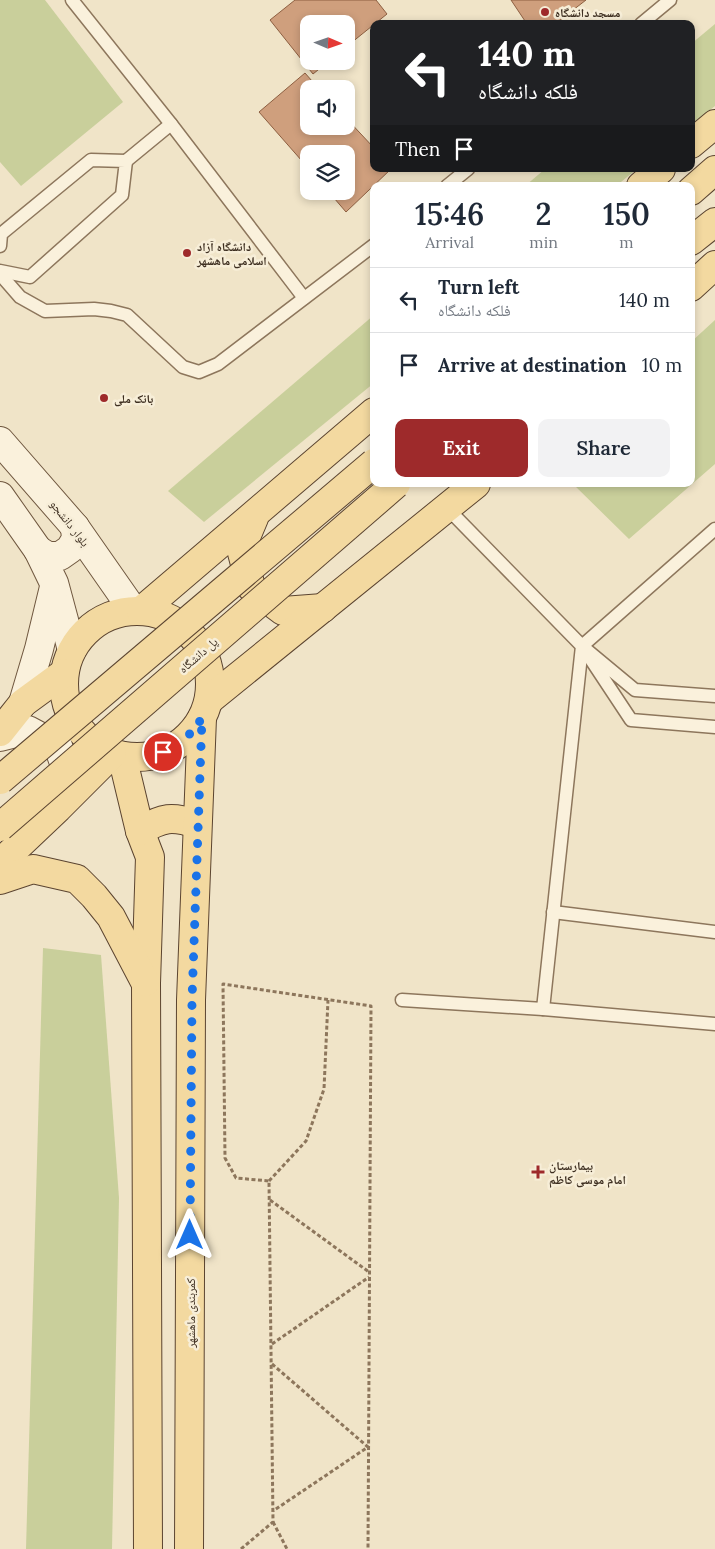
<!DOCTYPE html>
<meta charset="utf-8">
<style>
body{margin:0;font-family:Lora,"Noto Naskh Arabic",serif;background:#f2f2f3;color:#1f2937;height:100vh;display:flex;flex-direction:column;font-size:19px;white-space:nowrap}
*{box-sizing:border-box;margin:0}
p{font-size:16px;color:#747a83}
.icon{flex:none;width:28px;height:28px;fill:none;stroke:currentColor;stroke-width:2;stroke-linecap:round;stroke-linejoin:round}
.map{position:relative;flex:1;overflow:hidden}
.sheet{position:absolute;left:370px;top:182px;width:325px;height:305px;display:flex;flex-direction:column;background:#fff;border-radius:10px;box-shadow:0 2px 8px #0003}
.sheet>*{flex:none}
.banner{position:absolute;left:370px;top:20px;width:325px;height:152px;border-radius:10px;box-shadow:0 2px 8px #0003;background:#202124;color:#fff;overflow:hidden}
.needle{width:32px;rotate:92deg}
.fabs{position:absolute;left:300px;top:15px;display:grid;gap:10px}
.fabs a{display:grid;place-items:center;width:55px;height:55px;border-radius:10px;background:#fff;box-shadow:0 2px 8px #0003;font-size:25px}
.pin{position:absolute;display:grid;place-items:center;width:42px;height:42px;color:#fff;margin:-21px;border:2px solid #fff;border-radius:50%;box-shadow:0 1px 5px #0007}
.me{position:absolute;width:55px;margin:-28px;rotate:0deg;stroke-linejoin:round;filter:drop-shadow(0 0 4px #0008)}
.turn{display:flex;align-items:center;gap:18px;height:105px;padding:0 25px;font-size:22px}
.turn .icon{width:65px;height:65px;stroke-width:2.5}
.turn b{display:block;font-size:35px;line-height:42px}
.then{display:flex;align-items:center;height:48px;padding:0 25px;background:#0003;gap:10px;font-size:19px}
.eta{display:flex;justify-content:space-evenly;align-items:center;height:85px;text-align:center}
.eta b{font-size:30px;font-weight:600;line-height:35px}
.primary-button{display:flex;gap:10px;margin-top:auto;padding:10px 25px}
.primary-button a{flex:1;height:58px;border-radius:10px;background:#9e2a2b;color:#fff;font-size:20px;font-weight:600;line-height:58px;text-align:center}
.primary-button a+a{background:#f2f2f3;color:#1f2937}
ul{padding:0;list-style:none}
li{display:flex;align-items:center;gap:15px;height:65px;padding:0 25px;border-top:1px solid #e0e1e3}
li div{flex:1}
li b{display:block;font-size:19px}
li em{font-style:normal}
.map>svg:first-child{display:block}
</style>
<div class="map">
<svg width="715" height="1549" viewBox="0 0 715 1549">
<rect width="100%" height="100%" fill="#f0e4c8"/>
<g fill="#c9cf9b">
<polygon points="0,0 45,0 123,102 21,186 0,162"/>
<polygon points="715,24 715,106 691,125 691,44"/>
<polygon points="545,169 637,169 616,186 525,186"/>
<polygon points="374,315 374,383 204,522 168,491"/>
<polygon points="715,320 715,464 629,539 573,484 691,484 691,342"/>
<polygon points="43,948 101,955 119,1198 112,1549 26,1549"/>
</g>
<g fill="#cf9f7d" stroke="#8d5f41">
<polygon points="295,0 376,0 387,14 346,47 346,24 309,24 309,61 329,61 313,74 270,20"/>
<polygon points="511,0 586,0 555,24 527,24"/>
<polygon points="305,73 319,89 309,89 309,126 346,126 346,118 374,148 374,169 391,169 346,212 328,191 346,191 346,154 309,154 309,169 259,112"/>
</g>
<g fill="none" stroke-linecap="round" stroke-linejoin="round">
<g stroke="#8d765c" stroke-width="15">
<g id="lane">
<polyline points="72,0 171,124 304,298"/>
<polyline points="641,24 670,0"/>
<polyline points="126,161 171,124"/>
<polyline points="447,186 468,169"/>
<polyline points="0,246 1,234 91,160 126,161 122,195 30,277 0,271"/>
<polyline points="0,274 20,297 45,311 94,309 111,311 127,315 183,367 199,372 218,364 374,245"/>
<polyline points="582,646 715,529"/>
<polyline points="715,696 635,690 582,646 631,720 715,727"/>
<polyline points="553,912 715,932"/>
<polyline points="402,1000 543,1009 582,646 447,508"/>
<polyline points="543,1009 715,1024"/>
</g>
</g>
<g stroke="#6f573f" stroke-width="30">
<g id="secondary">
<polyline points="0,441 75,527 133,610"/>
<polyline points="0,496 38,550 54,583 72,650"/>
<polyline points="38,550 48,556 60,556 70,549 76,539 75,527"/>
<polyline points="23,703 39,649 54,587"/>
<polyline points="0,737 28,730 58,746 69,777 65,790"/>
</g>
</g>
<g stroke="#5b4430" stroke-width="30">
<g id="primary">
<polyline points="691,144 715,124"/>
<polyline points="641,186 661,169"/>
<polyline points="691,191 715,170"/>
<polyline points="691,241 715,222"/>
<polyline points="691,287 715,265"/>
<polyline points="254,518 241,549 251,587 283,611 323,608"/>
<circle cx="137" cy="684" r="73"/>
<polyline points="141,611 374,412"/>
<polyline points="209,700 476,484"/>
<polyline points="0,732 23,703 64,673"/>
<polyline points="122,756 140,831 150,857 146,983 148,1549"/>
<path d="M140,831c23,-14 32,-15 57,-7"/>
<polyline points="0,863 58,808 112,754"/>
<polyline points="0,880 33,869 77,879 94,896 111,917 145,982"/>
<polyline points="189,1549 191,1000 202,718"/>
</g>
</g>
<g stroke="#8d765c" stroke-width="3" stroke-dasharray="4 2.5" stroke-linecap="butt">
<polyline points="269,1181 306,1141 324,1089 328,1000"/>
<polyline points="270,1200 369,1272"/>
<polyline points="272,1344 369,1277"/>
<polyline points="272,1364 368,1447 273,1511"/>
<polyline points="273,1522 287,1549"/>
<polyline points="241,1549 273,1522 269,1181 236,1178 225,1158 223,984 371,1006 368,1549"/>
</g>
<use href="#lane" stroke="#faf1dc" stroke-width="12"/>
<use href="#secondary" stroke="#faf1dc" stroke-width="28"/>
<use href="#primary" stroke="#f3d9a0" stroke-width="28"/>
<g stroke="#5b4430" stroke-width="30" stroke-linecap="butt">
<g id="primary-bridge">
<polyline points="0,780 374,463"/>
<polyline points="0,827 396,484"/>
</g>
</g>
<use href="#primary-bridge" stroke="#f3d9a0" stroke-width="28"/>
</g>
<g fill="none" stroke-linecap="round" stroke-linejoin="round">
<path stroke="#1a73e8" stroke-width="9" stroke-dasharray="0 16.2" d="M163,752c19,-8 28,-18 39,-34l-10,282 -2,235"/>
</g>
<g fill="#9e2a2b" stroke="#f7eed8" stroke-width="2">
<circle cx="545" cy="12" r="5"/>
<circle cx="187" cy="253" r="5"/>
<circle cx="104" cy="398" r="5"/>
<path d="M535.5 1164.5h5v5h5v5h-5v5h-5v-5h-5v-5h5z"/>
</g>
<g text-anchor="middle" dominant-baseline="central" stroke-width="5" stroke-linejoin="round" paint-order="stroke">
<g font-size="12" font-weight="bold" fill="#3d2e20" stroke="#f7eed8" text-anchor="start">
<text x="555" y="12">مسجد دانشگاه</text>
<text x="197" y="246">دانشگاه آزاد<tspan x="197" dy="14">اسلامی ماهشهر</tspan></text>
<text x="114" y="398">بانک ملی</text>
<text x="549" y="1165">بیمارستان<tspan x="549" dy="14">امام موسی کاظم</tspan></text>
</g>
<g font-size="12" fill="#3d2e20" stroke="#f7eed8">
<text transform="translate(70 523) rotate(52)">بلوار دانشجو</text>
<text transform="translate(198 655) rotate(-41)">پل دانشگاه</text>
<text transform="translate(190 1313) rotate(-90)">کمربندی ماهشهر</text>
</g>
</g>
</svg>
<div class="fabs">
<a><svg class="needle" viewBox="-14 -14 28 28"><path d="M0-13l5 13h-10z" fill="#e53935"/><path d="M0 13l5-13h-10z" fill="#747a83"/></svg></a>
<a><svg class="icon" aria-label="sound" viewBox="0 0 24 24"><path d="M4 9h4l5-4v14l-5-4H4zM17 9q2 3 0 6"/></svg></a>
<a><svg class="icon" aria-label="layers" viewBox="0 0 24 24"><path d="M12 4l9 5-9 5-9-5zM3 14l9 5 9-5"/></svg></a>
</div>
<div class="pin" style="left:163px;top:752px;background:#d93025"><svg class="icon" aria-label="arrive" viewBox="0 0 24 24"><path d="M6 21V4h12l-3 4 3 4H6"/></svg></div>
<svg class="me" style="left:190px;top:1235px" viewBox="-20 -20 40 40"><path d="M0-17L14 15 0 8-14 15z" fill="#1a73e8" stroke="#fff" stroke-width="4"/></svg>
<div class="banner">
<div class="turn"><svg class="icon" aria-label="left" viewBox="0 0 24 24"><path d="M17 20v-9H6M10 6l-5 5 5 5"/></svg><div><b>140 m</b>فلکه دانشگاه</div></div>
<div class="then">Then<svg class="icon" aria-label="arrive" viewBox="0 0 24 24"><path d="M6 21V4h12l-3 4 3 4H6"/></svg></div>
</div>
<section class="sheet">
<div class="eta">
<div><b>15:46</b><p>Arrival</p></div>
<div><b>2</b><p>min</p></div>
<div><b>150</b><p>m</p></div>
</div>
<ul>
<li><svg class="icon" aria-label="left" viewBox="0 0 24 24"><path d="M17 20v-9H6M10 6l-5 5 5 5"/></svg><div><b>Turn left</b><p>فلکه دانشگاه</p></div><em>140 m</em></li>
<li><svg class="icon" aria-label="arrive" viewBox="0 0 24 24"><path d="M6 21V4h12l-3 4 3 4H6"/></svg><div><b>Arrive at destination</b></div><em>10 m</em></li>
</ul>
<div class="primary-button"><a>Exit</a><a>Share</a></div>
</section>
</div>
